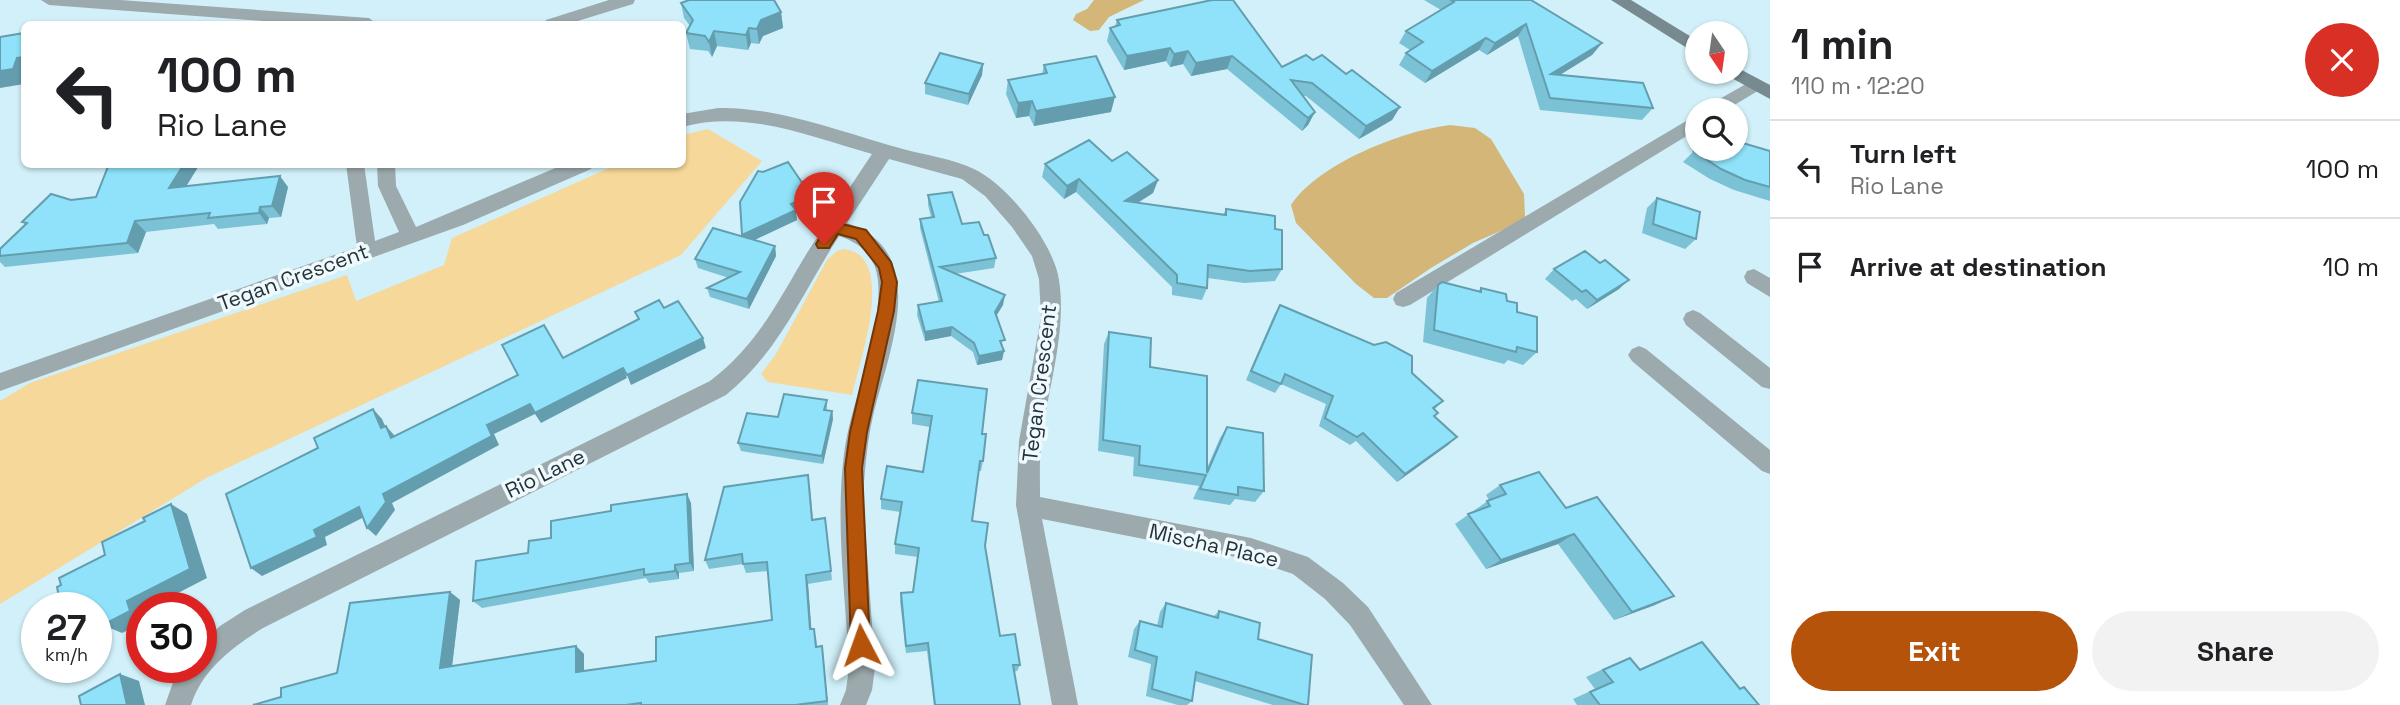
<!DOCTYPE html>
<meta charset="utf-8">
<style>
body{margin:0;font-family:"Space Grotesk",sans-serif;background:#f2f2f2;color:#202124;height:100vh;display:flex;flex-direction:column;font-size:26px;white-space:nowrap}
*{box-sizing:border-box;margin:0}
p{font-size:23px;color:#757577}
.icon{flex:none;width:38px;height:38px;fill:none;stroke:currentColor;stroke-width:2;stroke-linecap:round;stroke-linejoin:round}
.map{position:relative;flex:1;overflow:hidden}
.panel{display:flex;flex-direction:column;background:#fff;width:630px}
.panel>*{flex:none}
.top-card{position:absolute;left:21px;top:21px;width:665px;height:147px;border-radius:10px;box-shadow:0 2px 5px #0004;background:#fff;color:#202124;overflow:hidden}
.needle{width:46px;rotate:167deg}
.tools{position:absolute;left:1685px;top:21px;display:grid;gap:14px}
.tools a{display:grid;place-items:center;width:63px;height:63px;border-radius:50%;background:#fff;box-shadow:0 2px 5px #0004;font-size:35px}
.speed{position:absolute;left:21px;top:592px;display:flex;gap:14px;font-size:35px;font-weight:700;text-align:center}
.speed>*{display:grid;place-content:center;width:91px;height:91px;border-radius:50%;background:#fff;box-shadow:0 2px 5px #0004;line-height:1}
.speed small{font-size:18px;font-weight:400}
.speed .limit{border:10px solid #d22;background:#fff;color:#111}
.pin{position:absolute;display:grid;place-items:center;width:60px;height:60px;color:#fff;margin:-72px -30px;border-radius:50% 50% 50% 0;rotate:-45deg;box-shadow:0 0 7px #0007}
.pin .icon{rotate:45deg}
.me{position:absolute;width:77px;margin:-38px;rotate:356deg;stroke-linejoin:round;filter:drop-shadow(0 0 5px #0008)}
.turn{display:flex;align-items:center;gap:24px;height:147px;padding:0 21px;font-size:32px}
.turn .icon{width:91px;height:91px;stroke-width:2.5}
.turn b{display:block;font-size:49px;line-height:60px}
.round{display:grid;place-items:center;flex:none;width:74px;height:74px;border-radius:37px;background:#f2f2f2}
.overview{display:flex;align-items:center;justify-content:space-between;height:119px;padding:0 21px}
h1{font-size:42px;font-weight:700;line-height:52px}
.action{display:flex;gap:14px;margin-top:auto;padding:14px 21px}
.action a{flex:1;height:80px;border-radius:42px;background:#b45309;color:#fff;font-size:28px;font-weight:700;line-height:80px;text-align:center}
.action a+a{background:#f2f2f2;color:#202124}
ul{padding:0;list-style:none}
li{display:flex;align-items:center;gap:21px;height:98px;padding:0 21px;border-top:2px solid #e0e0e0}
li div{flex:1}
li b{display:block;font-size:26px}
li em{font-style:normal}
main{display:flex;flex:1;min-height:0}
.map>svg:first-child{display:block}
</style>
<main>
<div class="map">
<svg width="1770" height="705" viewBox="0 0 1770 705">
<rect width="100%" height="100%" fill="#d1f0f9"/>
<g fill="#f5d89a">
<polygon points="708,129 762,161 681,255 208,477 0,604 0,401 30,383 347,275 356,301 444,265 452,238 616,165 682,164 683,135"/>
<path d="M844,249c54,6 15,114 8,146l-84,-13 -7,-8 15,-20 51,-94 10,-9z"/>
</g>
<g fill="#d3b678">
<polygon points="1094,0 1144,0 1109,17 1099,30 1090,31 1073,20 1076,14 1087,9"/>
<path d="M1450,125l25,3 16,11 33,55 1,23 -6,6 -46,20 -42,25 -44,30h-13l-18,-14 -60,-61 -5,-18c27,-41 110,-74 159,-80z"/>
</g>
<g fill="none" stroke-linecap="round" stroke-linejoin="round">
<g fill="#9ca9ad" fill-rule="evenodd">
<polygon points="41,0 120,0 369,18 377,24 303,24 49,5"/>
<polygon points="609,0 635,0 633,4 568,24 544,24 546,20"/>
<polygon points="1755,79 1764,85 1761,89 1726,110 1704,110 1707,106"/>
<path d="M718,108c57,-2 130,26 185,41 22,6 50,10 71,20 34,16 80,75 85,111 8,52 -11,107 -17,158 -3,19 -2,39 -2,59l211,41 57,19 35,26 25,24 64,98h-28l-54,-80 -25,-26 -32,-25 -42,-14 -209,-41 36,186h-26l-36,-200 3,-64 22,-124 -2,-38 -7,-23 -20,-29 -27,-31 -23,-17 -73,-20 -42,64c86,29 41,130 26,193 -6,26 -8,53 -10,80l12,172 -3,22 -6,15h-26l6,-15 3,-22c-3,-70 -14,-144 -5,-214 7,-54 39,-121 34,-173 -2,-24 -17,-38 -39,-45 -36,56 -60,116 -113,159l-463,233c-31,19 -61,42 -72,77h-26l10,-28 7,-10h19v-23l19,-18 25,-16 465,-229c48,-37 67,-78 97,-128 21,-33 43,-66 65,-99 -61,-17 -125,-45 -190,-27v-13z"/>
<polygon points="1698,114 1698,129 1410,305 1403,307 1396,305 1393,299 1396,293"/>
<polygon points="346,164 364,164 375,241 399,232 378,186 377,164 395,164 396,186 416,227 565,164 593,164 591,169 463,225 0,391 0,373 357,247"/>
<polygon points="1754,269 1770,278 1770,297 1747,283 1744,277 1747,271"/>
<polygon points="1693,310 1700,313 1770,368 1770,389 1762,387 1686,325 1683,319 1686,313"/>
<polygon points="1639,346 1646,349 1770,450 1770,474 1762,471 1632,361 1628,355 1632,349"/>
</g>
<g fill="#778a8f" fill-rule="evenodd">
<polygon points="1611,0 1631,0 1698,41 1698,55"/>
<polygon points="1736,67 1770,85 1770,99 1728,76 1726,72 1736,72"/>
</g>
</g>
<g fill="#7bc2d6">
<polygon points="1424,0 1531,0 1602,43 1592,55 1560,75 1653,108 1642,120 1540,110 1518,36 1487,55 1479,50 1425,83 1399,65 1406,53 1410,50 1399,43 1406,31 1441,10"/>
<polygon points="681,3 781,12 783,28 763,36 759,44 751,43 748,50 717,46 712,57 708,51 690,49 686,33 690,26 684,18"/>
<polygon points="1117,20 1282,67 1313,60 1346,74 1400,107 1392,120 1359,139 1306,96 1303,96 1315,112 1308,125 1302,131 1227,69 1191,76 1183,64 1170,67 1166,61 1124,70 1107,41 1110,28 1115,26"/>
<polygon points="983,64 982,75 968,105 925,94 925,83"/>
<polygon points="1044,65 1111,112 1034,126 1029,116 1016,118 1006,94 1008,80 1042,74"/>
<polygon points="1694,151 1770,151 1770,201 1734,190 1710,179 1683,162"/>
<polygon points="1112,161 1158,180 1153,193 1138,203 1223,215 1226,209 1275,229 1282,269 1275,281 1244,283 1208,278 1207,288 1202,300 1172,295 1172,287 1076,192 1064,199 1042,177 1045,164"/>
<polygon points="187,186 288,187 281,217 269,218 267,224 218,229 214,224 146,232 138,253 5,267 0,262 0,249 26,225 22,222 71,200"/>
<polygon points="928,195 962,224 984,235 996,258 994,268 955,274 1003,305 996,316 1004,351 1002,360 977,365 973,352 951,336 925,341 917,315 918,305 939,302 920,228 920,219 931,217 928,205"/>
<polygon points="811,196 812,206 796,213 797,220 754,240 775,246 776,256 749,309 710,297 707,288 729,278 698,268 695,259 742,237"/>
<polygon points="1657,198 1696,239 1685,249 1642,233 1647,208"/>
<polygon points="1554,269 1619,289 1587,309 1576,299 1572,301 1545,279"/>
<polygon points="1438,285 1478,291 1481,288 1507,301 1517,312 1537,352 1523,365 1508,360 1504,364 1423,342 1427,298"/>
<polygon points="1280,305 1412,373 1443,401 1435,409 1435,416 1457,437 1448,445 1397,482 1356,441 1350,445 1319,426 1326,404 1281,384 1275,393 1246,380 1274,315"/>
<polygon points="1109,332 1150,367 1207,468 1220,438 1227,427 1264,491 1255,502 1235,499 1230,505 1193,499 1199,486 1133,476 1134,457 1098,451 1104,344"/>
<polygon points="918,380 982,434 983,461 981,471 979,471 972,521 985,546 1000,636 1020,665 1017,671 1014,672 1020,705 934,705 927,651 906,653 900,601 901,593 913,592 918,557 895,554 895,544 900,512 881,509 881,499 923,472 930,427 912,424 912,413"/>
<polygon points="827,400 827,410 832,411 833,419 823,464 741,451 738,443 778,417"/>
<polygon points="1500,485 1566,508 1655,605 1614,620 1558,544 1486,569 1455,524 1489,500 1486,495"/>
<polygon points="810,486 813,520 825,518 832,580 808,584 811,629 816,637 817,647 823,654 828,705 253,705 281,697 337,673 450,592 460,600 452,666 576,646 584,654 584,671 656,661 772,620 768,571 746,573 743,564 709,569 705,560"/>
<polygon points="691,503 694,571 679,573 679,579 649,583 646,578 482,608 473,601 528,553 551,538"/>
<polygon points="1166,603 1213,617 1219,611 1258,639 1308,705 1273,705 1195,681 1192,701 1187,705 1178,705 1146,696 1151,664 1128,657 1134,629 1140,621 1157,626 1160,612"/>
<polygon points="1702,642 1740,688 1744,687 1759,705 1577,705 1573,699 1595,689 1586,677 1612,665 1630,658 1639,669"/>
</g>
<g fill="#649eae">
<polygon points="781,12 783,28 763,36 759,44 757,29 761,20"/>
<polygon points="1526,24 1518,36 1487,55 1495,43"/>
<polygon points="749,28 751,43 748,50 746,35"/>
<polygon points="714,31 717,46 712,57 709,42"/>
<polygon points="1486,38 1479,50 1425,83 1432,71"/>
<polygon points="1602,43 1592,55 1545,84 1551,74"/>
<polygon points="1170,48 1166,61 1124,70 1127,56"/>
<polygon points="1188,51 1183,64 1170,67 1174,54"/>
<polygon points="1232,56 1227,69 1191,76 1196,63"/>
<polygon points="24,57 24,84 0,88 0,71 17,58"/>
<polygon points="983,64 982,75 968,105 969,94"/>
<polygon points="1115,97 1111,112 1034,126 1036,111"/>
<polygon points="1032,101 1029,116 1016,118 1018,103"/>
<polygon points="1400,107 1392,120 1359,139 1366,126"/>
<polygon points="1315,112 1308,125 1302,131 1308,118"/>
<polygon points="184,164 200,164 179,198 169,188"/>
<polygon points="280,176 288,187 281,217 272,206"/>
<polygon points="1079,179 1076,192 1064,199 1067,186"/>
<polygon points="1158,180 1153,193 1121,213 1125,201"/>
<polygon points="811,196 812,206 796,213 797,220 744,245 742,235 791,204"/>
<polygon points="260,207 269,218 267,224 259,213"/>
<polygon points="135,221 146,232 138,253 127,243"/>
<polygon points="775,246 776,256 749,309 747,299"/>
<polygon points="1629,280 1619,289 1587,309 1597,300"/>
<polygon points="1005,295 1003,305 993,321 995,312"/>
<polygon points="952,327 951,336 925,341 925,332"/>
<polygon points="703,338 706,348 631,385 627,375"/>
<polygon points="1004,351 1002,360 977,365 979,356"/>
<polygon points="623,368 627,378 541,423 535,414 494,434 499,445 392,503 395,510 376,536 367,528 383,494 487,425 530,404"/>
<polygon points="373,409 382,419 390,437 381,428"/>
<polygon points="832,411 833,419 823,464 822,456"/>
<polygon points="386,426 394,435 400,447 391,438"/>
<polygon points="1457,437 1448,445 1397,482 1405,474"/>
<polygon points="687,494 691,503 694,571 690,563"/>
<polygon points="171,504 187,514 207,578 151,607 142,607 142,623 122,633 110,628 96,635 96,617 127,601"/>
<polygon points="359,507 368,515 325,537 327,545 262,576 251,568 314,530"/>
<polygon points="1574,534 1558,544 1486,569 1501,560"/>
<polygon points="675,565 679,573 679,579 675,571"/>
<polygon points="806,575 808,584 812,637 810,629"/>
<polygon points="450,592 460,600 451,675 440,668"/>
<polygon points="1674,596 1655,605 1614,620 1632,612"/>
<polygon points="576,646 584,654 584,679 576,672"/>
<polygon points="822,646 823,654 828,705 827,701"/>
<polygon points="120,674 139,681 145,705 127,705"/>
</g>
<g fill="#8fe2f9" stroke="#649eae" stroke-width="2">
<polygon points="689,0 774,0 781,12 761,20 757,29 749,28 746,35 714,31 709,42 705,36 686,33 693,20 681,3"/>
<polygon points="1212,0 1233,0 1282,67 1306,55 1313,60 1322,55 1346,74 1352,70 1400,107 1366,126 1312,83 1291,80 1315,112 1308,118 1232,56 1196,63 1188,51 1174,54 1170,48 1127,56 1110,28 1120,25 1117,20"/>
<polygon points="1451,0 1531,0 1602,43 1551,74 1643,83 1653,108 1550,98 1526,24 1495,43 1486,38 1432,71 1406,53 1423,42 1406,31 1454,2"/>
<polygon points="24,33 24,57 17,58 13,69 0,71 0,37"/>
<polygon points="940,53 983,64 969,94 925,83"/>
<polygon points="1096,56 1115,97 1036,111 1032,101 1018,103 1008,80 1047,73 1044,65"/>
<polygon points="1089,140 1112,161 1127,152 1158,180 1125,201 1226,215 1226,209 1275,216 1275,229 1282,230 1282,269 1250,271 1208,265 1207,288 1177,283 1177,275 1079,179 1067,186 1045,164"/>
<polygon points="1736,141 1770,151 1770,187 1745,180 1721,169 1694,151 1698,149 1736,149"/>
<polygon points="788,162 811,196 791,204 796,210 742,235 740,202 758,171 763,172"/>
<polygon points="109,164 184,164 169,188 280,176 272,206 260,207 259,213 208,218 210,213 135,221 127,243 0,256 0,249 27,223 22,222 51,194 71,200 96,197"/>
<polygon points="952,192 962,224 979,222 984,235 988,235 996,258 940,267 1005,295 995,312 1005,340 1000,341 1004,351 979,356 974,343 952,327 925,332 918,305 942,301 920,219 934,217 928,195"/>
<polygon points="1657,198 1700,212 1696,239 1653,224"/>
<polygon points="713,228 775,246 747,299 707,288 740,272 695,259"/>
<polygon points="1585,251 1600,263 1605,260 1629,280 1597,300 1586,290 1582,292 1554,269"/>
<polygon points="1442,282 1481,292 1481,288 1506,294 1507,301 1517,303 1517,312 1537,317 1537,352 1517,347 1516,352 1434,330 1438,285"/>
<polygon points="659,300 664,308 678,301 703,338 627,375 623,368 535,413 530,404 487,425 492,436 383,494 386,502 367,528 359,507 314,530 317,537 251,568 226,494 318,448 314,438 373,409 381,428 386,426 391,438 518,375 502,345 544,325 563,358 639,319 635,312"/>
<polygon points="1280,305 1374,345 1386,342 1412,356 1412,373 1443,401 1433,408 1438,413 1434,416 1457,437 1405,474 1363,433 1357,437 1325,418 1333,396 1285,374 1281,384 1251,371"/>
<polygon points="1109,332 1151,338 1150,367 1207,376 1207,473 1227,427 1263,433 1264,491 1238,487 1238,495 1200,489 1206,475 1139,465 1140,446 1103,440"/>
<polygon points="918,380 987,389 982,434 986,434 983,461 980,461 972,521 988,523 985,546 1000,636 1015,634 1020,665 1013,665 1020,705 935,705 928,643 906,646 901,593 913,592 919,548 895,544 902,502 881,499 887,466 923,472 932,416 912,413"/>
<polygon points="784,394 827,400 824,410 832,411 822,456 738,443 747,413 778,417"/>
<polygon points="1539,472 1566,508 1597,497 1674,596 1632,612 1574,534 1501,560 1468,514 1490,506 1487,501 1506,494 1500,485"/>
<polygon points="808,475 812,520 825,518 831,571 806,575 810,629 814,629 816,647 822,646 827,701 795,705 641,705 641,703 626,705 253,705 281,697 281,688 337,673 350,603 450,592 440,668 576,646 576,672 656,661 656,637 772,620 767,562 743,564 742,554 705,560 724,487"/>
<polygon points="687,494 690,563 675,565 675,571 644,575 644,569 473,601 476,561 528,553 529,541 551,538 551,521 611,511 611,505"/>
<polygon points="171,504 190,569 127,601 130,611 103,625 100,615 96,617 96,607 61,607 57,587 61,585 59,578 105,555 102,542 145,521 143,518"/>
<polygon points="1166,603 1218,618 1219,611 1260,623 1258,639 1312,655 1308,705 1305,705 1196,672 1192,701 1152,689 1157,657 1135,650 1140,621 1162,627"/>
<polygon points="1702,642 1740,689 1744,687 1759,705 1600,705 1590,692 1613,682 1603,670 1630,658 1640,670"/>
<polygon points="120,674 127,705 81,705 79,696"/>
</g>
<path fill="#b45309" stroke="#753606" stroke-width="2" d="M834,222l32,8 25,32 6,20 -3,29 -27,121 -5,36 8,177 -2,7 -7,2 -7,-2 -3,-7 -6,-177 5,-36 28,-121 4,-29 -3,-14 -23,-29 -18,-5 -9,14h-11l-2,-4c5,-8 10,-20 18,-22z"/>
<g text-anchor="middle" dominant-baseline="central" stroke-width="7" stroke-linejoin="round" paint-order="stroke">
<g font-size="21" fill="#263235" stroke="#eefafd">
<text transform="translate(293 277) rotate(-20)">Tegan Crescent</text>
<text transform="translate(1039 383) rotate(-83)">Tegan Crescent</text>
<text transform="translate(545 473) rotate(-26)">Rio Lane</text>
<text transform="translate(1214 545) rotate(13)">Mischa Place</text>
</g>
</g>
</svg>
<div class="tools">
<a><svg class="needle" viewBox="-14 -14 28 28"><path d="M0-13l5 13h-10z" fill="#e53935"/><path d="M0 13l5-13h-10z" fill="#757577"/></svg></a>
<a><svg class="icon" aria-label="search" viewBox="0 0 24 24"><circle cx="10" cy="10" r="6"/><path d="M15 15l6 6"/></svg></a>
</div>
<div class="speed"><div>27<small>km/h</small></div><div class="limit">30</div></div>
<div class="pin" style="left:824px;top:244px;background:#d93025"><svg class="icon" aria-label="arrive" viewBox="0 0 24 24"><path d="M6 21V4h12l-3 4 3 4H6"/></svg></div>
<svg class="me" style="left:861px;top:645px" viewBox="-20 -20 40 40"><path d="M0-17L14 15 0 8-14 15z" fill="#b45309" stroke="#fff" stroke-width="4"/></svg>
<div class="top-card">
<div class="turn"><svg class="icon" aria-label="left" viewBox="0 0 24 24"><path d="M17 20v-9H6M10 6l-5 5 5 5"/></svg><div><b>100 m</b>Rio Lane</div></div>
</div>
</div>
<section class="panel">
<div class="overview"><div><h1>1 min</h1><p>110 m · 12:20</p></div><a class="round" style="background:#d93025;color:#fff"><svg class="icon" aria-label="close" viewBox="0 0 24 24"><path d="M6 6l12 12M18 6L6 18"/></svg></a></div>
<ul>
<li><svg class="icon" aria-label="left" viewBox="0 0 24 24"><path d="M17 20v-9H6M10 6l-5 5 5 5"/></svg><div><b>Turn left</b><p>Rio Lane</p></div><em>100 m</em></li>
<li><svg class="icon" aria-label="arrive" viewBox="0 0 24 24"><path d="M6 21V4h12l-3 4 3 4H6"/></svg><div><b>Arrive at destination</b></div><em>10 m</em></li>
</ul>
<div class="action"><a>Exit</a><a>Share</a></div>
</section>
</main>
